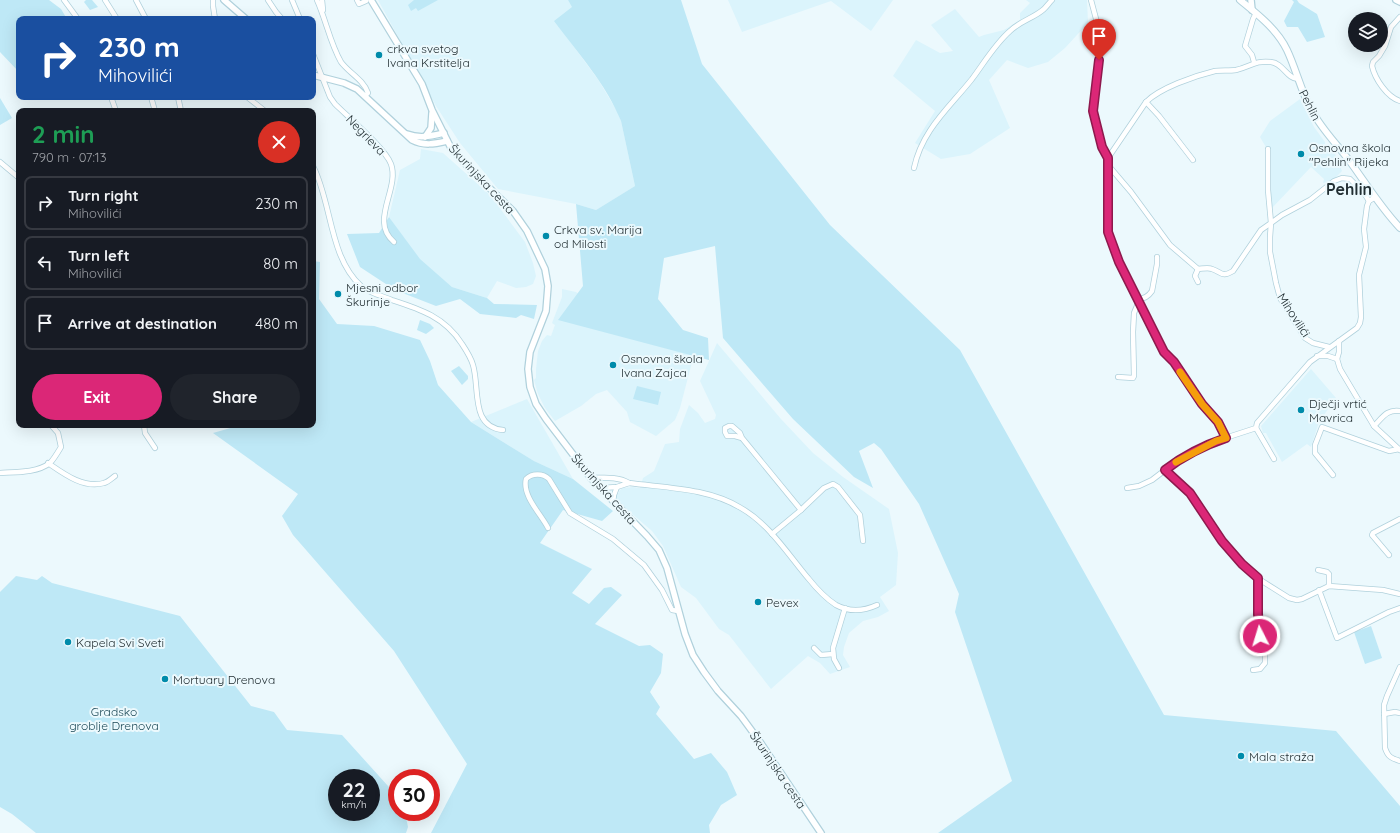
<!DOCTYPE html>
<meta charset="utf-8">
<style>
body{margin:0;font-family:Quicksand,sans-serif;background:#20242c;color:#f1f3f6;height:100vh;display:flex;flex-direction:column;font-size:15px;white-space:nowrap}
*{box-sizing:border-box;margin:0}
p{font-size:13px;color:#9ea1a6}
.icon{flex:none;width:22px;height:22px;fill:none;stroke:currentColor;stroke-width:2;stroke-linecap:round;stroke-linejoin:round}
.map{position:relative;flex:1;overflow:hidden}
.side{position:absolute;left:16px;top:108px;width:300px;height:320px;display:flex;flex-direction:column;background:#171b24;border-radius:8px;box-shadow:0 4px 16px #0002}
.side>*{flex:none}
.hud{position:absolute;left:16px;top:16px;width:300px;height:84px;border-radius:8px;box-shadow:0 4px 16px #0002;background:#1a4fa0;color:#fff;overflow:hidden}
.buttons{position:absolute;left:1348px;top:12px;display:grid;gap:8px}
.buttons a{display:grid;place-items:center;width:40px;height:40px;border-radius:50%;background:#171b24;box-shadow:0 4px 16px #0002;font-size:20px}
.speed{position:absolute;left:328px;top:769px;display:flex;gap:8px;font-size:20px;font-weight:700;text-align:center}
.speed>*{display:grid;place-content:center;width:52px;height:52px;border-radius:50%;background:#171b24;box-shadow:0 4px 16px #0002;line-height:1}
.speed small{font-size:10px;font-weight:400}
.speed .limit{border:6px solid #d22;background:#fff;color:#111}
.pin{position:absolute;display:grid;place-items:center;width:34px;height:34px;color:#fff;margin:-41px -17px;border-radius:50% 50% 50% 0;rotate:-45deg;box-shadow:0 0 4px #0007}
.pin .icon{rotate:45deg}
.me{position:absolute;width:44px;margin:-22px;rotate:355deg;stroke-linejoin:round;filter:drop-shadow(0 0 3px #0008)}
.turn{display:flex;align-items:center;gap:14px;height:84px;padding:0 16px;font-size:18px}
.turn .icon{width:52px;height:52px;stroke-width:2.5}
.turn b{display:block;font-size:28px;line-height:34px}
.round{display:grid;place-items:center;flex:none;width:42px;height:42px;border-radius:21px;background:#20242c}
.head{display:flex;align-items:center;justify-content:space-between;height:68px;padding:0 16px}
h1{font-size:24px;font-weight:700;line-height:30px;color:#1e9e55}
.cta{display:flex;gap:8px;margin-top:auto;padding:8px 16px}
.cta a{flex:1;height:46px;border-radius:24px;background:#db2777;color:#fff;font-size:16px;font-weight:700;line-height:46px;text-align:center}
.cta a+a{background:#20242c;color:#f1f3f6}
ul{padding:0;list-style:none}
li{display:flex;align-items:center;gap:12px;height:54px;margin:0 8px 6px;padding:0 8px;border:2px solid #363941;border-radius:8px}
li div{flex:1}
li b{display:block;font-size:15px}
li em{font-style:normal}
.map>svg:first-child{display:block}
</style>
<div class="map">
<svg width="1400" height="833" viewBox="0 0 1400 833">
<rect width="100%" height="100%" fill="#ecf9fd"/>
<g fill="#dbf4fc">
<polygon points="378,0 568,0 573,7 555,21 599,81 618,113 621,121 635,186 596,210 576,204 498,189 460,143 436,106"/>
<polygon points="728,0 893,0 871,31 831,1 742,32"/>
<polygon points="1026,0 1087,0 1088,23 1065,48 1048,62 1028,68 1007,60 989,80 1010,128 970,154 941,159 915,143 935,111 893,76 916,40 940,53 953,51 931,25 955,9 979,37 984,35 1004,30 1020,20 1020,13 1030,3"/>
<polygon points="1300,99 1314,127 1325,142 1325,146 1328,149 1332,147 1342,171 1331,182 1323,183 1324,179 1311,167 1272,208 1267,149 1260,137 1270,121"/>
<polygon points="421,149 443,153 490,195 525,242 533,263 536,276 533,284 526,287 516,288 497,281 487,298 452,287 419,259 389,217 400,170 420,159"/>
<polygon points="562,289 576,292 582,297 689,352 692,362 680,408 675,420 656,436 630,422 627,412 607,390 596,394 581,406 555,421 545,408 538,394 534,380 536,378 536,369 538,351 542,341 547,335 551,336 555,325 552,323 562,297"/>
<polygon points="717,343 781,419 813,453 843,477 889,509 898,553 896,585 880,597 889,611 878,617 863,621 849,633 844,647 843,655 850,667 830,674 820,663 808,656 771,689 729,635 719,629 696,598 681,587 663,546 652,531 616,500 616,497 620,490 623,488 632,487 640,488 643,478 654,471 665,444 679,442 680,429 689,405 698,413 705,423 715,419 716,415 700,381"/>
<polygon points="1311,369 1336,398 1319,422 1311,447 1307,444 1282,462 1266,433 1263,433 1261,426"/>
<polygon points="527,399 573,479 534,461 471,422"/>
</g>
<g fill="#bee8f6" fill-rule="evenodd">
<polygon points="0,0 49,0 61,9 67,19 19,19 19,72 0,52"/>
<polygon points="86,0 92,0 98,7 90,10 84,2"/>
<polygon points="414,0 438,0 418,11 416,8 411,11 408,5"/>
<path d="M568,0h113l21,64 128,161 130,125 204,365 172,16 64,75v27h-462l74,-52 -57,-169 4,-18 -40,-90 -38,-55 -7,-6 -15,8 14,37 -19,-11 -61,-58 -70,-81 -8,-92 -51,12 -6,41 25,31 25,8 1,22 -151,-40 25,-34 -7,-82 20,6 39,-24 -14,-65c-15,-37 -43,-68 -67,-100l18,-14z"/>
<polygon points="1292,0 1297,0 1299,3 1317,14 1325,37 1307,42 1298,27 1287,27 1284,21 1294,2"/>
<polygon points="0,98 12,118 0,125"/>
<polygon points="389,217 420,259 452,287 487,298 494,304 537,305 534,319 521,315 516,318 480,314 460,299 436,306 395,290 360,267 347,234 379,233"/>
<polygon points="313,261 320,262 319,299 337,324 374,326 420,340 430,361 438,385 471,422 534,461 573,479 613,511 602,521 563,510 540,543 592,569 572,593 589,604 604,588 611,587 622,595 595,624 639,646 650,645 663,654 661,673 650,692 660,707 656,714 694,759 711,753 727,772 737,795 721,805 709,825 710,833 431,833 467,764 394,651 293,535 282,516 298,494 213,433 241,425 313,425"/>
<polygon points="420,320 430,324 434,328 426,334 417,330"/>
<polygon points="459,366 468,376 468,379 462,385 451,371"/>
<polygon points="637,386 661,392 658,405 633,399"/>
<path d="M16,576l21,4 5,-4 10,7 128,33 71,90 23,6 13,18 55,5 55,61v16h8l3,15 -2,6h-370l-24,-19 -12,-7v-215zM337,778h34v34h-34z"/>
<polygon points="1371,626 1382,658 1365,664 1354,632"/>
</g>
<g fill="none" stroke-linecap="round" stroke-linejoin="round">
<g stroke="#b0d1dc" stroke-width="6">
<g id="minor">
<polyline points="64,0 78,19"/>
<polyline points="105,0 117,19"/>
<polyline points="136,0 146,19"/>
<polyline points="213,0 213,6 215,19"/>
<polyline points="268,0 276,12 282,19"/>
<polyline points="292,0 300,19"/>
<path d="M317,0c9,20 13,43 24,62 8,11 22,17 27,31l-3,3"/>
<polyline points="322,0 323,10"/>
<polyline points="357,0 359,4 366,1"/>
<polyline points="1091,0 1099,30 1101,49 1093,111 1102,147 1108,158 1108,232 1119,262 1164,353 1174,362 1202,404 1218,422 1226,438"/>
<path d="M1400,17l-9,10 -6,19 -6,10 -6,6 -1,4c3,13 15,31 28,35"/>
<path d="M313,54l17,43 5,7c13,13 50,44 56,60 9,25 -22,57 3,78"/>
<polyline points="1254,62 1252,55 1245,46 1253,19 1256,13"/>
<polyline points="111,97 116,111"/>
<polyline points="151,97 155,111"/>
<polyline points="178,97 181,111"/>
<polyline points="247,97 265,111"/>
<polyline points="1146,102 1159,116 1193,160"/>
<path d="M1108,158l38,-56c14,-14 48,-26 69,-31 6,-1 14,0 21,-1 14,-3 19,-10 35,-8 12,1 16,17 27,17"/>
<polyline points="0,162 19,178"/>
<path d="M1108,165l23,27 39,53 28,24c4,0 10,-2 14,0 10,3 9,9 21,2l28,-41 10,-7 -3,-33v-41"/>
<path d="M313,166c19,37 16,91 48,120 8,7 21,10 31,14 28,9 53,17 70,44 4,6 9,14 11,21 7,23 -3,62 30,65"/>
<path d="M914,168c8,-38 35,-60 58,-89 12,-16 23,-35 38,-48 10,-10 24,-13 34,-22 3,-3 5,-6 8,-9"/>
<polyline points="1198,282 1195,276 1198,269"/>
<path d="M1138,299c6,0 10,-2 14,-8l5,-27v-7"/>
<polyline points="1339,341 1339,352 1337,359 1340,369 1374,426 1400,450"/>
<polyline points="1329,347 1313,343 1305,338 1280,298 1276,283 1270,252 1270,237 1271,223 1282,215 1310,200 1334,181 1342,178 1350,179 1364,193 1369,201"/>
<polyline points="1317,356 1328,356 1337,359"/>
<polyline points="1118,377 1133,378 1134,376 1133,332 1134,313 1139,301"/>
<polyline points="144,425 145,433 155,448"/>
<path d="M1374,426c9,-9 13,-17 26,-15"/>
<polyline points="1256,428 1274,459"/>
<polyline points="742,438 735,436 727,436 725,432 725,428 729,426 732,426 740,433 742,438 801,510"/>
<path d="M48,463c16,11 36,26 56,20 4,-1 7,-4 11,-7"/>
<polyline points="1165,470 1190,493 1222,541 1242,564 1254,576 1289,598 1297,600 1302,599 1329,586 1383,590 1400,594"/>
<path d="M0,473c15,-1 37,0 50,-10 4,-4 8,-11 11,-16l-3,-14 -7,-8"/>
<polyline points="1333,475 1315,453 1315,445 1322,427 1389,451 1399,449"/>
<path d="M591,478c12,0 27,-2 38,5 38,5 79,5 112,25 28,16 46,45 67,70 8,10 17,20 28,27 13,7 28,6 41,0"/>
<polyline points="601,488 617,487 629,483"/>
<polyline points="1127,488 1139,486 1152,480 1173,464 1216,441 1256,428 1257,423 1310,362 1357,328 1360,323 1361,317 1359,275 1366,247 1364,229 1367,206 1369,201 1374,198"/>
<polyline points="613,502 614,495 617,487"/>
<path d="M548,528c-7,-14 -26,-32 -22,-49 6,-6 17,-6 23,0l21,34 43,26 31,26 18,25 10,20 6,1"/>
<polyline points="772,534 801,510 824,488 833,484 838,487 860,515 863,541"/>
<polyline points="1389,555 1372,535 1373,533 1400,519"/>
<polyline points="1318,570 1327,572 1329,574 1329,586"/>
<polyline points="1319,590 1337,638 1389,612 1400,608"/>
<polyline points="814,648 821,655 833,654"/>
<path d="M1400,667l-13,29 -3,9 1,43c3,9 6,10 15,13"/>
<polyline points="839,668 834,659 833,648 845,608"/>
<polyline points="1253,670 1260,669 1265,663 1265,656 1258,628 1258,578"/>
<polyline points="1384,714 1395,712 1400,713"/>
</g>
</g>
<g stroke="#b0d1dc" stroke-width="8">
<g id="tertiary">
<polyline points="224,0 246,19"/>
<polyline points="371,0 422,84 432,110 451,148 472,171 513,211 527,231 545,269 548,286 546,311 530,352 528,369 530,387 536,404 546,419 591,478 647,536 659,550 667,568 685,634 693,655 704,672 718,691 741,716 760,742 821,833"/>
<polyline points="1251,0 1252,10"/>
<polyline points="1396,0 1400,2"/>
<path d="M313,75l31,8 13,6 55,51c12,6 22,4 35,1"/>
<path d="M407,134c13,5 24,2 37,-1"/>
<polyline points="425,137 431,128 432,113"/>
</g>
</g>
<g stroke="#b0d1dc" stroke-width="8">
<path id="secondary" d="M1240,0c17,14 37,29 47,50 9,19 14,41 24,59 10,20 27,36 40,54 16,22 30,45 49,65"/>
</g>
<use href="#minor" stroke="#fff" stroke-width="4.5"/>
<use href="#tertiary" stroke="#fff" stroke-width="5.5"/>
<use href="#secondary" stroke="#fff" stroke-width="6"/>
</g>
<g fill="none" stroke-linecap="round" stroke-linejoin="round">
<g stroke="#8e194d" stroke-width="10">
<path id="route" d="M1099,60l-6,51 9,36 6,11v74l11,30 45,90 10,10 28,42 16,18 8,16c-21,7 -43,18 -61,32l25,23 32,48 20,23 16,14v36l2,22"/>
</g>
<use href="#route" stroke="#db2777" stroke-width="7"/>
<polyline stroke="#f59e0b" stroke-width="7" points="1176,462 1216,441 1226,438 1218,422 1202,404 1180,372"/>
</g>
<g fill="#008baa" stroke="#ecf9fd" stroke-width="1.5">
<circle cx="379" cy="55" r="4"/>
<circle cx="1301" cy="154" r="4"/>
<circle cx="546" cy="236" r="4"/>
<circle cx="338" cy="294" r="4"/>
<circle cx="613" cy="365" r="4"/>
<circle cx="1301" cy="410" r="4"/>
<circle cx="758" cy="602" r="4"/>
<circle cx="68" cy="642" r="4"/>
<circle cx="165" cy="679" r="4"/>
<circle cx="1241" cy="756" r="4"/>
</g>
<g text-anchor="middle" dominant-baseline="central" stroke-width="4" stroke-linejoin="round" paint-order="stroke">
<g font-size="12" fill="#222f33" stroke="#ecf9fd" text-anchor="start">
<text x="387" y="48">crkva svetog<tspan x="387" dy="14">Ivana Krstitelja</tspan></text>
<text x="1309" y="147">Osnovna škola<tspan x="1309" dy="14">"Pehlin" Rijeka</tspan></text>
<text x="554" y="229">Crkva sv. Marija<tspan x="554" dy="14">od Milosti</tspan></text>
<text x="346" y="287">Mjesni odbor<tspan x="346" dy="14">Škurinje</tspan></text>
<text x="621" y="358">Osnovna škola<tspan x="621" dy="14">Ivana Zajca</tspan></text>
<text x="1309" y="403">Dječji vrtić<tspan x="1309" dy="14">Mavrica</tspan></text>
<text x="766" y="602">Pevex</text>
<text x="76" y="642">Kapela Svi Sveti</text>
<text x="173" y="679">Mortuary Drenova</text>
<text x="1249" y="756">Mala straža</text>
</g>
<g font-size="12" fill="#222f33" stroke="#ecf9fd">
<text transform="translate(1310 105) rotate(63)">Pehlin</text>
<text transform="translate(366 135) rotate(46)">Negrieva</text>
<text transform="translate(482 179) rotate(47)">Škurinjska cesta</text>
<text transform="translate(1294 315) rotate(57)">Mihovilići</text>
<text transform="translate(604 489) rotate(48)">Škurinjska cesta</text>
<text transform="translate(778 770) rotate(56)">Škurinjska cesta</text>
</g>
<g font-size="12" fill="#1c4957" stroke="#ecf9fd">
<text x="114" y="711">Gradsko<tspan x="114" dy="14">groblje Drenova</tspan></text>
</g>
<g font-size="16" font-weight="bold" fill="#222f33" stroke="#ecf9fd">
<text x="1349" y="189">Pehlin</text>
</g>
</g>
</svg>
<div class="buttons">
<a><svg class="icon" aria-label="layers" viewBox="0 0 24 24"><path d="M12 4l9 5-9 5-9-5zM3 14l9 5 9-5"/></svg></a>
</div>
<div class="speed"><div>22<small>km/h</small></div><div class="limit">30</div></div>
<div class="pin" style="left:1099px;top:60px;background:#d93025"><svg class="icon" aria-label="arrive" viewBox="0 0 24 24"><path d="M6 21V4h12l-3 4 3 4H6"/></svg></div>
<svg class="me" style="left:1260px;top:636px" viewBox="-20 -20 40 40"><circle r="17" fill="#db2777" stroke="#fff" stroke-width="3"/><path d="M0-11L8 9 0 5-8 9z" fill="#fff"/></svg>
<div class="hud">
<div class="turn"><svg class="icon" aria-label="right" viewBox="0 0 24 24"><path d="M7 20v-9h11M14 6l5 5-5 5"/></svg><div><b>230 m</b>Mihovilići</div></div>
</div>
<section class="side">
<div class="head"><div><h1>2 min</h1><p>790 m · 07:13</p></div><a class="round" style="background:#d93025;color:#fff"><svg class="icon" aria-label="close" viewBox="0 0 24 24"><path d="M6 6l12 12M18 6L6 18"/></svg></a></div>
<ul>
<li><svg class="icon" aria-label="right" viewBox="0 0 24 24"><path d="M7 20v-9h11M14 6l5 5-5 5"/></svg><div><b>Turn right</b><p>Mihovilići</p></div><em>230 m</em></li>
<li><svg class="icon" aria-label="left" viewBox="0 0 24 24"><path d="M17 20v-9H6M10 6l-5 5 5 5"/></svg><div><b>Turn left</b><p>Mihovilići</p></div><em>80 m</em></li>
<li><svg class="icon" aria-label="arrive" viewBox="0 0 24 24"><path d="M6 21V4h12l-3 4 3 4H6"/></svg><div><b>Arrive at destination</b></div><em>480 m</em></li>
</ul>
<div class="cta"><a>Exit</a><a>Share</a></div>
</section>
</div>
